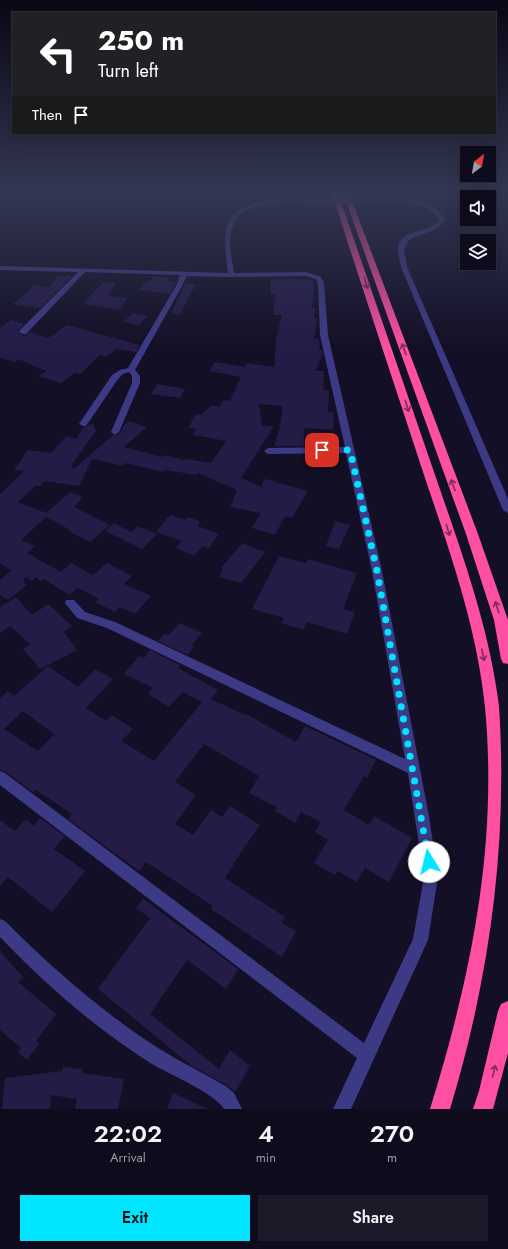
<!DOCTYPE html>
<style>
body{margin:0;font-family:Jost,sans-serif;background:#1c1929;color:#f1f3f6;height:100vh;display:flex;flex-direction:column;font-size:15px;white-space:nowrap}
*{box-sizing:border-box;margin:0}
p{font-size:13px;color:#9b9ba3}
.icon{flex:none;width:22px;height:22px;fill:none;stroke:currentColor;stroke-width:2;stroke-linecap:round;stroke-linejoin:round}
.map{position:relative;height:1109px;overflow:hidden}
.sheet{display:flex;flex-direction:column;background:#0e0b1c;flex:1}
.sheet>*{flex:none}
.hud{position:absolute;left:12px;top:12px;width:484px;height:122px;border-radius:0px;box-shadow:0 4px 16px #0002,0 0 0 1px #2e2b3b;background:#202124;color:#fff;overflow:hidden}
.needle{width:26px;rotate:31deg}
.buttons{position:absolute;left:460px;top:146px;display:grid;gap:8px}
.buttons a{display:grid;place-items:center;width:36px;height:36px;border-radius:0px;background:#0e0b1c;box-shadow:0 4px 16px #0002,0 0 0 1px #2e2b3b;font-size:20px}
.pin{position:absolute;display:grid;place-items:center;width:34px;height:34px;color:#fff;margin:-17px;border-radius:8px;box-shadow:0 2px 6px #0006}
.me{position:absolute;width:44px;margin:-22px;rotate:351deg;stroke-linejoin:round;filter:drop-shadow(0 0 3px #0008)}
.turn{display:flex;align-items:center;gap:14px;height:84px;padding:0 20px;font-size:18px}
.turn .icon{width:52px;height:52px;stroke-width:2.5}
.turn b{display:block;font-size:28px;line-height:34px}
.then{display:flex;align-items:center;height:38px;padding:0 20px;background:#0003;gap:8px;font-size:15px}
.eta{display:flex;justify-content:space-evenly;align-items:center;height:68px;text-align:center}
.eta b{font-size:24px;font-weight:600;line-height:28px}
.primary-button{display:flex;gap:8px;margin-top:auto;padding:8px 20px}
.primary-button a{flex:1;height:46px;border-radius:0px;background:#00e5ff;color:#111;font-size:16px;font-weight:600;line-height:46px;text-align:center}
.primary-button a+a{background:#1c1929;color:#f1f3f6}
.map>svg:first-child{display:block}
</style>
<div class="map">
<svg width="508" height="1109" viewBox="0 0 508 1109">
<rect width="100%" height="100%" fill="#130f26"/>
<g fill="#241b47" fill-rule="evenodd">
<polygon points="57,276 72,276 40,308 13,304 35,285 50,287"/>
<polygon points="154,276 169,278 167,281 176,282 170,294 139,290 146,281 150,281"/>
<polygon points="270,279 310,279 310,281 313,281 314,290 312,308 315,308 314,318 317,318 314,339 319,339 320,350 322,350 323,354 315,371 324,371 323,390 329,390 328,412 334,412 333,430 304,428 304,446 274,446 280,426 283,406 259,404 262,426 274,426 241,478 262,487 264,479 275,481 275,482 308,491 292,518 285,516 275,535 252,528 261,513 230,507 237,490 198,473 197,475 165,470 164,472 125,463 123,466 92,459 79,486 44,481 41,486 35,486 18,502 46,513 70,492 83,497 74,507 110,525 90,542 70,532 72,531 46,517 21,540 35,546 27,553 61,572 71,563 93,575 107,563 132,576 124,584 151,596 135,614 120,607 115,612 95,602 99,599 78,588 69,595 44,579 40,581 36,577 32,581 25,577 23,581 27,585 8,600 0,595 0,580 12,570 0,564 0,494 24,471 14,470 28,450 51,453 67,436 76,439 83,428 93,423 96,431 71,466 74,469 113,435 115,436 120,433 124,425 129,421 147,427 124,447 163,457 164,455 185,460 186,459 211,463 226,441 193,435 196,429 188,428 196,414 201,415 212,405 219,407 224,400 230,401 241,377 209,371 215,362 245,367 247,363 274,367 276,339 282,315 273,315 276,294 271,294"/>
<polygon points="103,282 117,283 108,296 127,298 120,310 83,304"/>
<polygon points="185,283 196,284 179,316 172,312"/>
<polygon points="133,313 148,316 139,325 123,322"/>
<polygon points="11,320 24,324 18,331 23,336 27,335 30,332 48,338 67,325 140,345 136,352 117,349 106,357 100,355 80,374 75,373 61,383 39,376 46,371 18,359 15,362 0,358 0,328"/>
<polygon points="157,384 185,389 180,398 151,394"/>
<polygon points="170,515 185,520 187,517 200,521 198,526 219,534 209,548 203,546 194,556 176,548 182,541 156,532"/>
<polygon points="335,521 350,525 339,549 326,546"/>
<polygon points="114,523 131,532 138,526 157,534 142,549 105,531"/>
<polygon points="242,543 265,552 241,583 219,577 223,569 221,568"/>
<polygon points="279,556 306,563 308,559 357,573 343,609 355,612 347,634 307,622 303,630 281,623 284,618 252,609"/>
<polygon points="16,597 32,615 48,604 72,626 64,632 77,650 40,669 23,649 30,644 10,626 0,633 0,607"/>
<polygon points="180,623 202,633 192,645 194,647 188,655 158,641 165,633 169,635"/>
<path d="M150,650l30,15 -2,3 40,22 -7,9 34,16 1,-1 50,28 9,-16 71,34 -9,18 -3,-2 -20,34 25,15 5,-9 38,22 -23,44 -24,-14 -8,14 -19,-11 -3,4 -21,-12 14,-23 -13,-8 6,-10 -20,-10 -6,11 -20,-12 2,-4 -28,-14 10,-17 -55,-32 -29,38 21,13 -21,29 18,11 18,-25 11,7 8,-11 30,19 -27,39h1l-9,14 60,39 -3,6 14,8 -14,26 -71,-48 2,-3 -67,-44 -7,9 -71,-52 4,-5 -36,-24 -3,2 -27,-20 -6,-2v-72l8,-7 6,5 34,-30 30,21 17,-18 18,10 -27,29 20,13 6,-6 21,14 -12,12 33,20 48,-59 -19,-10 -14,15 -21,-13 5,-6 -29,-14 15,-18 5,2zM23,711l31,23 -16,17 -34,-22z"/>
<polygon points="40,818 65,836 54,849 85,871 52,912 8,877 0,886 0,820 15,831 26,819 34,826"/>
<polygon points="143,899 238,969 226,989 187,960 150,1014 219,1069 230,1050 250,1066 235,1092 228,1086 192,1066 98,989 150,918 136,908"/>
<polygon points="0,951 23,977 18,982 56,1014 36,1041 39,1044 27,1060 18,1052 21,1048 0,1030"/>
<polygon points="63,1067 83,1069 82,1073 124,1079 118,1109 75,1109 77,1099 51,1095 50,1109 2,1109 5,1078 62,1071"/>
<polygon points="173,1093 208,1109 167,1109"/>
</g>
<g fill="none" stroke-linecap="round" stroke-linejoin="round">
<g fill="#3d3a85" fill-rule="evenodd">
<path d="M373,198c26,0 55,-3 72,21 -8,15 -25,13 -37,22l-4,9 3,17 101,232v14l-5,-3 -102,-243c-1,-6 -3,-12 -3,-19 2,-21 33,-13 41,-29 -17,-23 -43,-14 -68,-18v-2z"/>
<path d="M271,200l39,-1 3,2 -3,2c-31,0 -76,-6 -80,36 -1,11 3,23 4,34l72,-1 15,5 3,6 4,52 54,236 47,245 9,61 -10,63 -77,169h-18l24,-51 -357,-273v-14l5,2 359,270 49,-104 11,-62 -16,-104 -301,-145 -30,-10 -12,-15 1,-3h8l11,12 30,10 290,137 -33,-188 -26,-118 -78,1 -4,-3 4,-3 77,-1 -25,-112 -2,-52 -2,-4 -10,-3 -75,1 -44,-1 -5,10 -47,84 5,6v7l-21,49 -4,3 -4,-3 21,-49v-7l-3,-4 -6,2 -5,5 -32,47h-3l-4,-2 33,-49 8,-5 8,-2 48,-82 4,-11 -95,-3 -59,62h-3l-4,-2 1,-2 58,-58 -78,-2v-4l228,7c-5,-44 -9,-65 43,-73z"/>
<path d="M0,919l5,2c47,47 97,91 153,127 22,14 46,25 69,39l7,6 8,16h-18c-8,-15 -55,-35 -72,-45 -56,-35 -107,-80 -152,-127z"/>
</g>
<g fill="#ff4fa3" fill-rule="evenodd">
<path d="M332,193h6c32,93 64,186 96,279 26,76 55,153 65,234 9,137 -9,271 -49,403h-20c41,-132 68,-263 55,-402 -8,-79 -35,-155 -60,-229 -31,-95 -63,-190 -93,-285z"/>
<polygon points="343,193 349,193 478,534 508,620 508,664 503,663 501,659 494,620 466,534"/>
<polygon points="508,1001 508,1053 493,1109 473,1109 479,1091 498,1011 501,1004"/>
</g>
<polyline stroke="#3d3a85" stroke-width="6" points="310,201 373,200"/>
</g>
<defs><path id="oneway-shaft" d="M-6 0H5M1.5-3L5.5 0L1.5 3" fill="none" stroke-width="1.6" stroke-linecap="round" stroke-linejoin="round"/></defs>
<g stroke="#7d2c5e">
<use href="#oneway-shaft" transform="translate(366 283) rotate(72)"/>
<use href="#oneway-shaft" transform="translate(404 349) rotate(-110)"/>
<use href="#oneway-shaft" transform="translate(407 406) rotate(72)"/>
<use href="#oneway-shaft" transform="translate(453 485) rotate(-111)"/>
<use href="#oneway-shaft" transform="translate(448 530) rotate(72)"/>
<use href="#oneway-shaft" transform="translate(497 607) rotate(-108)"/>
<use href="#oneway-shaft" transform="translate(483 655) rotate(79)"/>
<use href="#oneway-shaft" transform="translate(494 1071) rotate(-77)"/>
</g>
<linearGradient id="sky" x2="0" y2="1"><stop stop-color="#0a0815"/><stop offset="0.55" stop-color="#333752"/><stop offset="1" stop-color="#333752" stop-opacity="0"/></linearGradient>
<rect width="508" height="348" fill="url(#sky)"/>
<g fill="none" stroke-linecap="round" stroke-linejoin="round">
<polyline stroke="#00e5ff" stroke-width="7" stroke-dasharray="0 12.6" points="322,450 350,450 377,571 429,862"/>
</g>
</svg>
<div class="buttons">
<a><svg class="needle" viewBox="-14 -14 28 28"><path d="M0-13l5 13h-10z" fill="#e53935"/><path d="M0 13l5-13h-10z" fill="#9b9ba3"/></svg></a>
<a><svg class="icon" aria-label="sound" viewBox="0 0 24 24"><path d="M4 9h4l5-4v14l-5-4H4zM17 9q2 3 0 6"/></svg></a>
<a><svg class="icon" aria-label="layers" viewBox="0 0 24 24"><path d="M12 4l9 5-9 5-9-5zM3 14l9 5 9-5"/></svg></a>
</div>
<div class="pin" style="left:322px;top:450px;background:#d93025"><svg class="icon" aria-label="arrive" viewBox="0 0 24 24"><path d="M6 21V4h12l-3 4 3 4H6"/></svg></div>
<svg class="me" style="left:429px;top:862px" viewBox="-20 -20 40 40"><circle r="19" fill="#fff"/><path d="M0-13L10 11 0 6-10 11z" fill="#00e5ff"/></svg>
<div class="hud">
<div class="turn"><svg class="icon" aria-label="left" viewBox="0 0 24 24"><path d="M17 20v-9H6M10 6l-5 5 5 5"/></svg><div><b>250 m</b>Turn left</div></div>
<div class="then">Then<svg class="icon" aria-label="arrive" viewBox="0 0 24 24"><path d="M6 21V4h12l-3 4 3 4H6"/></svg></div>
</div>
</div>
<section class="sheet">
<div class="eta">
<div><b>22:02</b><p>Arrival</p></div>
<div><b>4</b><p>min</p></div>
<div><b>270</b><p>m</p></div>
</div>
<div class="primary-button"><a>Exit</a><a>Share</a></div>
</section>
